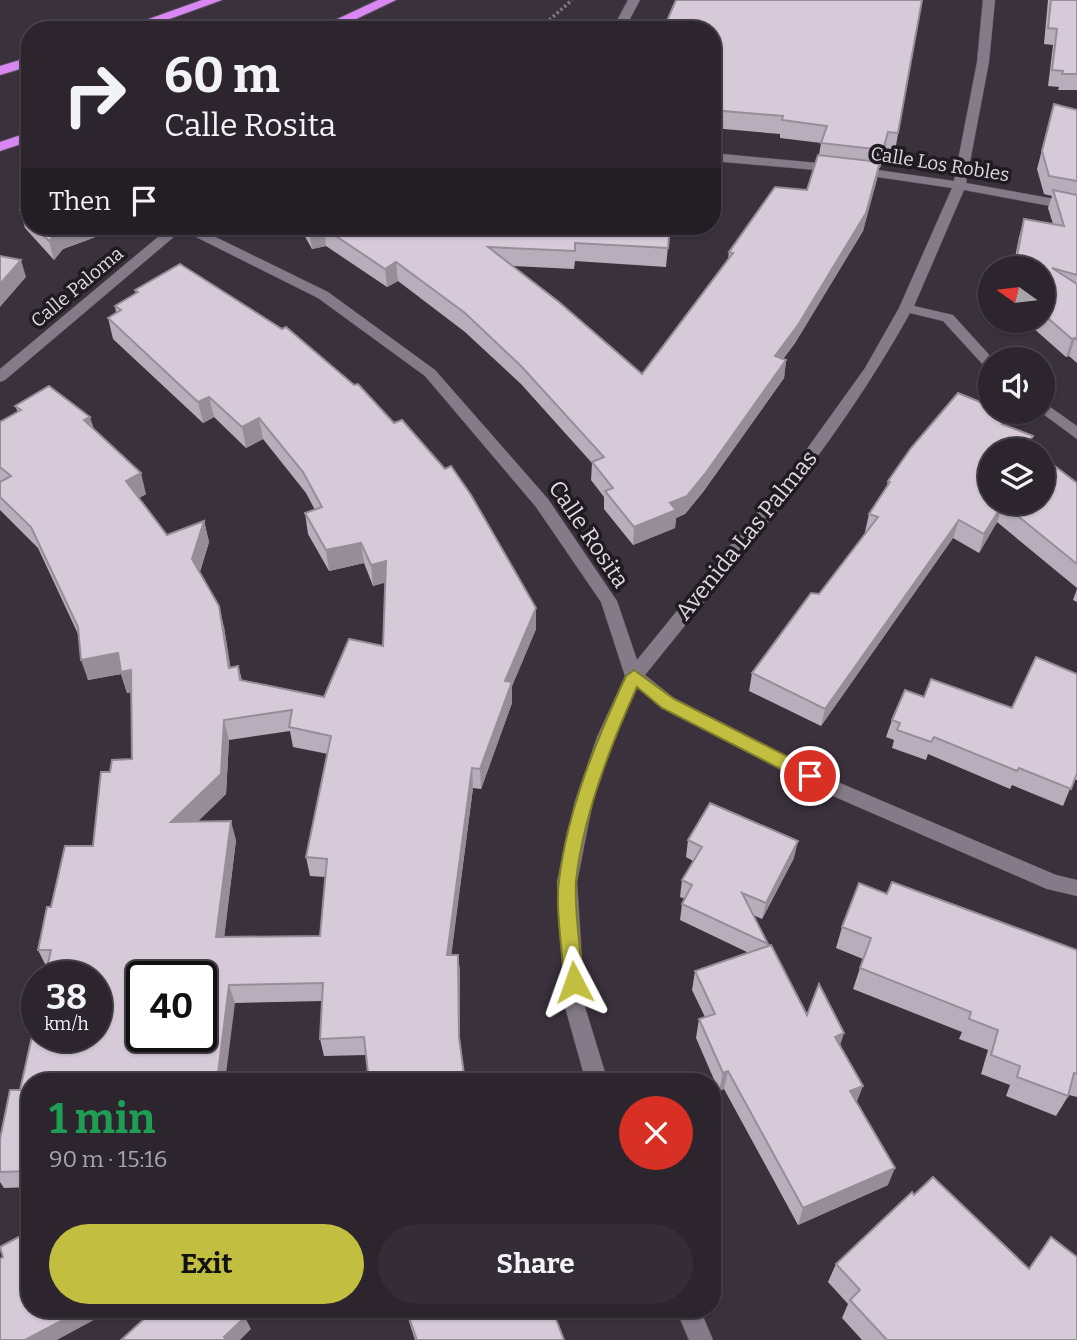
<!DOCTYPE html>
<meta charset="utf-8">
<style>
body{margin:0;font-family:Bitter,serif;background:#342d36;color:#f1f3f6;height:100vh;display:flex;flex-direction:column;font-size:26px;white-space:nowrap}
*{box-sizing:border-box;margin:0}
p{font-size:23px;color:#a6a5aa}
.icon{flex:none;width:38px;height:38px;fill:none;stroke:currentColor;stroke-width:2;stroke-linecap:round;stroke-linejoin:round}
.map{position:relative;flex:1;overflow:hidden}
.sheet{position:absolute;left:21px;top:1073px;width:700px;height:245px;display:flex;flex-direction:column;background:#2c252e;border-radius:28px;box-shadow:0 2px 5px #0004,0 0 0 2px #48424a}
.sheet>*{flex:none}
.hud{position:absolute;left:21px;top:21px;width:700px;height:214px;border-radius:28px;box-shadow:0 2px 5px #0004,0 0 0 2px #48424a;background:#2c252e;color:#f1f3f6;overflow:hidden}
.needle{width:46px;rotate:284deg}
.buttons{position:absolute;left:978px;top:256px;display:grid;gap:14px}
.buttons a{display:grid;place-items:center;width:77px;height:77px;border-radius:50%;background:#2c252e;box-shadow:0 2px 5px #0004,0 0 0 2px #48424a;font-size:35px}
.speed{position:absolute;left:21px;top:961px;display:flex;gap:14px;font-size:35px;font-weight:700;text-align:center}
.speed>*{display:grid;place-content:center;width:91px;height:91px;border-radius:50%;background:#2c252e;box-shadow:0 2px 5px #0004,0 0 0 2px #48424a;line-height:1}
.speed small{font-size:18px;font-weight:400}
.speed .limit{border:4px solid #111;border-radius:10px;background:#fff;color:#111}
.pin{position:absolute;display:grid;place-items:center;width:60px;height:60px;color:#fff;margin:-30px;border:4px solid #fff;border-radius:50%;box-shadow:0 2px 7px #0007}
.me{position:absolute;width:77px;margin:-38px;rotate:356deg;stroke-linejoin:round;filter:drop-shadow(0 0 5px #0008)}
.turn{display:flex;align-items:center;gap:24px;height:147px;padding:0 28px;font-size:32px}
.turn .icon{width:91px;height:91px;stroke-width:2.5}
.turn b{display:block;font-size:49px;line-height:60px}
.then{display:flex;align-items:center;height:66px;padding:0 28px;background:#0003;gap:14px;font-size:26px}
.round{display:grid;place-items:center;flex:none;width:74px;height:74px;border-radius:37px;background:#342d36}
.head{display:flex;align-items:center;justify-content:space-between;height:119px;padding:0 28px}
h1{font-size:42px;font-weight:700;line-height:52px;color:#1e9e55}
.primary-button{display:flex;gap:14px;margin-top:auto;padding:14px 28px}
.primary-button a{flex:1;height:80px;border-radius:42px;background:#c1be40;color:#111;font-size:28px;font-weight:700;line-height:80px;text-align:center}
.primary-button a+a{background:#342d36;color:#f1f3f6}
.map>svg:first-child{display:block}
</style>
<div class="map">
<svg width="1077" height="1340" viewBox="0 0 1077 1340">
<rect width="100%" height="100%" fill="#3a313d"/>
<g fill="none" stroke-linecap="round" stroke-linejoin="round">
<g stroke="#564e59" stroke-width="1">
<g id="minor">
<polygon points="628,0 640,0 624,30 612,30"/>
<path d="M983,0h12l-6,62 -23,121 111,20v8l-113,-21 -50,116 39,9 40,44h-3v10l-5,-2 -42,-46 -33,-8c-73,132 -171,245 -265,362l29,23 166,85 216,92 21,5v16l-30,-7 -221,-96 -164,-85 -25,-20 -22,49 -22,64 -16,81 8,125 23,75h-22l-21,-75 -8,-125 18,-81 22,-64 28,-61 -24,-74 -65,-95 -111,-131 -107,-78 -136,-68 -177,150 -5,2v-13l171,-143h22l135,66 107,78 113,129 69,102 20,59 157,-193 71,-99 34,-60 53,-120 -102,-15 -138,-12v-8l138,13 104,15 23,-119z"/>
<polygon points="1043,402 1077,426 1077,439 1039,411 1043,411"/>
<polygon points="676,1309 700,1309 713,1340 689,1340"/>
</g>
</g>
<g stroke="#564e59" stroke-width="2">
<g id="highway">
<polygon points="202,0 222,0 139,30 118,30"/>
<polygon points="378,0 396,0 333,30 314,30"/>
<polygon points="30,57 30,66 0,75 0,66"/>
<polygon points="30,132 30,141 0,151 0,142"/>
</g>
</g>
<polyline stroke="#7f7882" stroke-width="3.5" stroke-dasharray="2.5 2.5" stroke-linecap="butt" points="538,30 572,0"/>
<use href="#minor" fill="#847a88" fill-rule="evenodd"/>
<use href="#highway" fill="#d987f2" fill-rule="evenodd"/>
</g>
<g fill="#b8aebb" fill-rule="evenodd">
<polygon points="922,0 895,151 885,149 880,168 879,168 863,231 795,343 783,359 786,360 784,378 703,492 685,514 676,518 675,528 633,545 604,509 604,497 591,480 592,463 521,384 465,332 398,281 387,287 326,246 312,249 299,226 670,226 666,267 575,261 574,269 513,266 642,374 728,259 729,252 807,190 819,155 821,143 780,138 780,134 712,128 712,30"/>
<polygon points="1048,0 1077,0 1077,90 1058,90 1059,87 1048,86 1053,45 1044,44"/>
<polygon points="1054,104 1077,110 1077,363 1069,356 1066,357 1024,320 1043,320 1043,268 1013,268 1019,237 1024,219 1053,224 1048,208 1052,196 1044,194 1037,169"/>
<polygon points="30,206 30,226 107,226 109,232 63,249 54,260 25,228 20,210"/>
<path d="M135,290l401,318v21l-24,57v17l-31,86 -8,-1 -22,167h7l2,18 -94,82 -42,1 -4,-17 2,-38 -87,2 -205,79v105l-26,1 -4,-6v-43l20,-49 27,-122 -9,-18 13,-43 42,-61 17,-74 22,-13 -1,-67 -4,1 -6,-19 -33,6 -10,-46 -40,-86 -38,-38v-88l18,-10 -3,-6 79,24 52,64 -7,4 28,37 37,-14 5,21 -9,30 24,55 6,40 8,-1 4,14 82,17 59,-51 2,-64 -12,4 -9,-23 -35,8 -21,-37 -3,-21 10,-3 -9,-17 -43,-54 -17,9 -32,-31 -11,6 -90,-84 -5,-21 8,-5 -1,-7 21,-12zM290,731l3,16 35,7 -22,103 4,19 15,1 -5,59 -96,1 12,-97 -38,-19 28,-27 3,-54z"/>
<polygon points="1010,414 1006,425 1030,447 1077,483 1077,588 997,522 979,553 953,538 821,726 749,691 752,673 819,594 866,533 865,532 869,514 886,489 888,481"/>
<polygon points="1077,589 1077,602 1073,600"/>
<polygon points="1077,674 1077,780 1074,779 1063,806 1012,785 1010,789 928,754 926,760 892,748 894,740 886,737 892,720 924,697 1012,708"/>
<polygon points="688,840 794,858 762,919 753,915 768,944 767,947 807,1015 840,1046 857,1103 888,1185 798,1225 724,1089 719,1091 696,1038 699,1019 705,1017 692,990 695,971 749,953 680,920 682,904 685,899 680,897 682,880 693,861 686,857"/>
<polygon points="887,894 1077,950 1077,1097 1069,1095 1056,1116 1006,1096 1010,1085 981,1074 988,1050 959,1039 962,1032 853,989 863,959 836,948 842,927"/>
<polygon points="914,1195 1077,1340 862,1340 842,1318 848,1304 828,1282 836,1264"/>
<polygon points="405,1309 552,1309 564,1340 415,1340"/>
</g>
<g fill="#968d98">
<polygon points="888,132 885,149 880,168 883,150"/>
<polygon points="880,162 877,180 863,231 795,343 772,374 775,356"/>
<polygon points="72,226 107,226 109,232 63,249 54,260 49,241 58,231"/>
<polygon points="324,228 326,246 312,249 309,231"/>
<polygon points="21,260 26,277 0,307 0,284"/>
<polygon points="396,262 398,281 387,287 385,269"/>
<polygon points="1075,338 1069,356 1066,357 1072,339"/>
<polygon points="786,360 784,378 703,492 685,514 676,518 675,528 633,545 634,527 670,503"/>
<polygon points="209,397 214,417 203,423 198,402"/>
<polygon points="1010,414 1004,433 1002,424"/>
<polygon points="90,417 97,438 84,420"/>
<polygon points="259,418 263,439 246,448 242,427"/>
<polygon points="141,473 146,494 132,502 126,481"/>
<polygon points="1003,504 997,522 979,553 984,534"/>
<polygon points="959,520 953,538 821,726 825,709"/>
<polygon points="204,521 209,542 197,580 192,559"/>
<polygon points="361,543 364,563 329,571 326,550"/>
<polygon points="386,561 388,582 373,586 371,565"/>
<polygon points="219,606 224,627 234,688 229,668"/>
<polygon points="536,608 536,629 512,686 512,703 481,789 480,769 505,681"/>
<polygon points="118,653 131,670 137,691 127,693 121,674 88,680 81,660"/>
<polygon points="224,720 229,740 226,794 178,841 171,822"/>
<polygon points="472,768 473,788 449,973 447,955"/>
<polygon points="231,821 236,840 222,955 216,937"/>
<polygon points="798,841 794,858 762,919 766,903"/>
<polygon points="458,955 460,973 460,1055 459,1037"/>
<polygon points="229,985 235,1003 225,1082 217,1082"/>
<polygon points="844,1033 838,1052 835,1037"/>
<polygon points="728,1071 724,1089 719,1091 723,1073"/>
<polygon points="863,1086 856,1104 850,1091"/>
<polygon points="895,1168 888,1185 798,1225 803,1208"/>
<polygon points="84,1309 114,1309 57,1340 25,1340"/>
<polygon points="245,1317 251,1329 240,1340 226,1340 224,1337"/>
</g>
<g fill="#d6cad9" stroke="#968d98" stroke-width="2" fill-rule="evenodd">
<polygon points="676,0 922,0 898,133 888,132 883,150 821,143 827,126 782,120 783,116 712,110 712,30 663,30"/>
<polygon points="1051,0 1077,0 1077,74 1062,74 1063,71 1052,70 1057,29 1048,28"/>
<polygon points="1054,104 1077,110 1077,181 1049,176 1042,151"/>
<polygon points="818,155 880,162 866,213 798,325 775,356 786,360 705,474 687,496 670,503 676,510 634,527 605,491 613,488 592,462 604,457 521,366 465,313 396,262 385,269 324,228 309,231 306,226 478,226 478,227 479,226 670,226 668,248 575,243 575,251 488,247 559,302 642,374 733,253 729,252 775,187 807,190"/>
<polygon points="1053,190 1077,195 1077,275 1052,268 1077,284 1077,340 1075,338 1072,339 1043,314 1043,268 1015,268 1024,219 1064,226"/>
<polygon points="30,206 30,221 20,210"/>
<polygon points="34,226 72,226 58,231 49,241"/>
<polygon points="0,256 21,260 0,284"/>
<path d="M180,264l102,65 4,-2 68,58 4,-1 36,39 8,-3 43,49 6,-3 20,29 65,113 -31,73 7,1 -32,87 -8,-1 -25,187h11l1,82 6,45h-96l-5,-45 -44,2 3,-56 -94,2 -12,97h-187v89l-30,1v-33l10,-49h10l17,-76v22h59v-60h-51l6,-26h-13l9,-43h4l14,-61h28l8,-74h9l2,-12 20,-1 -1,-89 -10,2 -3,-19 -37,7 -3,-33 -47,-100 -31,-30v-15l11,-6 -11,-9v-45l21,-12 -6,-4 34,-20 41,31 -6,3 57,53 -15,8 41,54 37,-14 -12,38 27,47 10,62 9,-2 2,14 84,17 25,-58 34,7 3,-85 -15,4 -10,-22 -35,7 -21,-37 17,-6 -19,-35 -44,-54 -17,9 -33,-30 -11,5 -90,-84 13,-8 -6,-4 23,-14 -3,-2zM292,710l-3,17 42,9 -25,121 21,2 -7,77 -104,1 15,-116 -60,1 50,-48 3,-54zM142,976h59v60h-59z"/>
<polygon points="958,393 990,406 990,411 1002,411 1010,414 1002,424 1033,436 1027,444 1034,450 990,450 990,502 1043,502 1043,457 1077,483 1077,564 1003,504 984,534 959,520 825,709 752,673 811,593 819,594 878,517 869,514 890,482 888,481 911,448"/>
<polygon points="1036,657 1077,674 1077,773 1071,789 1019,768 1017,771 934,737 931,742 897,730 900,723 892,720 905,690 924,697 931,679 1012,708"/>
<polygon points="710,803 798,841 766,903 742,893 768,944 682,904 692,885 682,880 702,847 688,840"/>
<polygon points="892,882 1077,950 1077,1074 1074,1073 1068,1096 1017,1077 1020,1066 991,1055 998,1030 969,1019 971,1012 860,968 871,938 842,927 859,883 887,894"/>
<polygon points="771,945 807,1015 819,984 844,1033 835,1037 863,1086 850,1091 895,1168 803,1208 728,1071 723,1073 699,1019 715,1014 695,971"/>
<polygon points="933,1177 1029,1269 1051,1237 1077,1257 1077,1340 887,1340 850,1300 860,1290 836,1264 912,1192 914,1195"/>
<polygon points="30,1231 30,1309 84,1309 25,1340 0,1340 0,1259 3,1257 0,1247"/>
<polygon points="155,1309 238,1309 245,1317 224,1337 227,1340 121,1340"/>
<polygon points="406,1309 552,1309 564,1340 417,1340"/>
</g>
<path fill="#c1be40" stroke="#7d7c2a" stroke-width="2" d="M634,670l40,29 142,72 2,5 -2,5h-12l-142,-73 -25,-21c-27,59 -54,129 -61,194 -2,30 5,70 7,101l-3,6 -6,2 -7,-2 -3,-6c-1,-30 -9,-73 -5,-102 9,-72 37,-139 67,-204z"/>
<g text-anchor="middle" dominant-baseline="central" stroke-width="7" stroke-linejoin="round" paint-order="stroke">
<g font-size="19" fill="#ded8e0" stroke="#1f1b20">
<text transform="translate(940 164) rotate(9)">Calle Los Robles</text>
<text transform="translate(77 287) rotate(-40)">Calle Paloma</text>
</g>
<g font-size="23" fill="#ded8e0" stroke="#1f1b20">
<text transform="translate(589 534) rotate(56)">Calle Rosita</text>
<text transform="translate(746 535) rotate(-51)">Avenida Las Palmas</text>
</g>
</g>
</svg>
<div class="buttons">
<a><svg class="needle" viewBox="-14 -14 28 28"><path d="M0-13l5 13h-10z" fill="#e53935"/><path d="M0 13l5-13h-10z" fill="#a6a5aa"/></svg></a>
<a><svg class="icon" aria-label="sound" viewBox="0 0 24 24"><path d="M4 9h4l5-4v14l-5-4H4zM17 9q2 3 0 6"/></svg></a>
<a><svg class="icon" aria-label="layers" viewBox="0 0 24 24"><path d="M12 4l9 5-9 5-9-5zM3 14l9 5 9-5"/></svg></a>
</div>
<div class="speed"><div>38<small>km/h</small></div><div class="limit">40</div></div>
<div class="pin" style="left:810px;top:776px;background:#d93025"><svg class="icon" aria-label="arrive" viewBox="0 0 24 24"><path d="M6 21V4h12l-3 4 3 4H6"/></svg></div>
<svg class="me" style="left:574px;top:982px" viewBox="-20 -20 40 40"><path d="M0-17L14 15 0 8-14 15z" fill="#c1be40" stroke="#fff" stroke-width="4"/></svg>
<div class="hud">
<div class="turn"><svg class="icon" aria-label="right" viewBox="0 0 24 24"><path d="M7 20v-9h11M14 6l5 5-5 5"/></svg><div><b>60 m</b>Calle Rosita</div></div>
<div class="then">Then<svg class="icon" aria-label="arrive" viewBox="0 0 24 24"><path d="M6 21V4h12l-3 4 3 4H6"/></svg></div>
</div>
<section class="sheet">
<div class="head"><div><h1>1 min</h1><p>90 m · 15:16</p></div><a class="round" style="background:#d93025;color:#fff"><svg class="icon" aria-label="close" viewBox="0 0 24 24"><path d="M6 6l12 12M18 6L6 18"/></svg></a></div>
<div class="primary-button"><a>Exit</a><a>Share</a></div>
</section>
</div>
